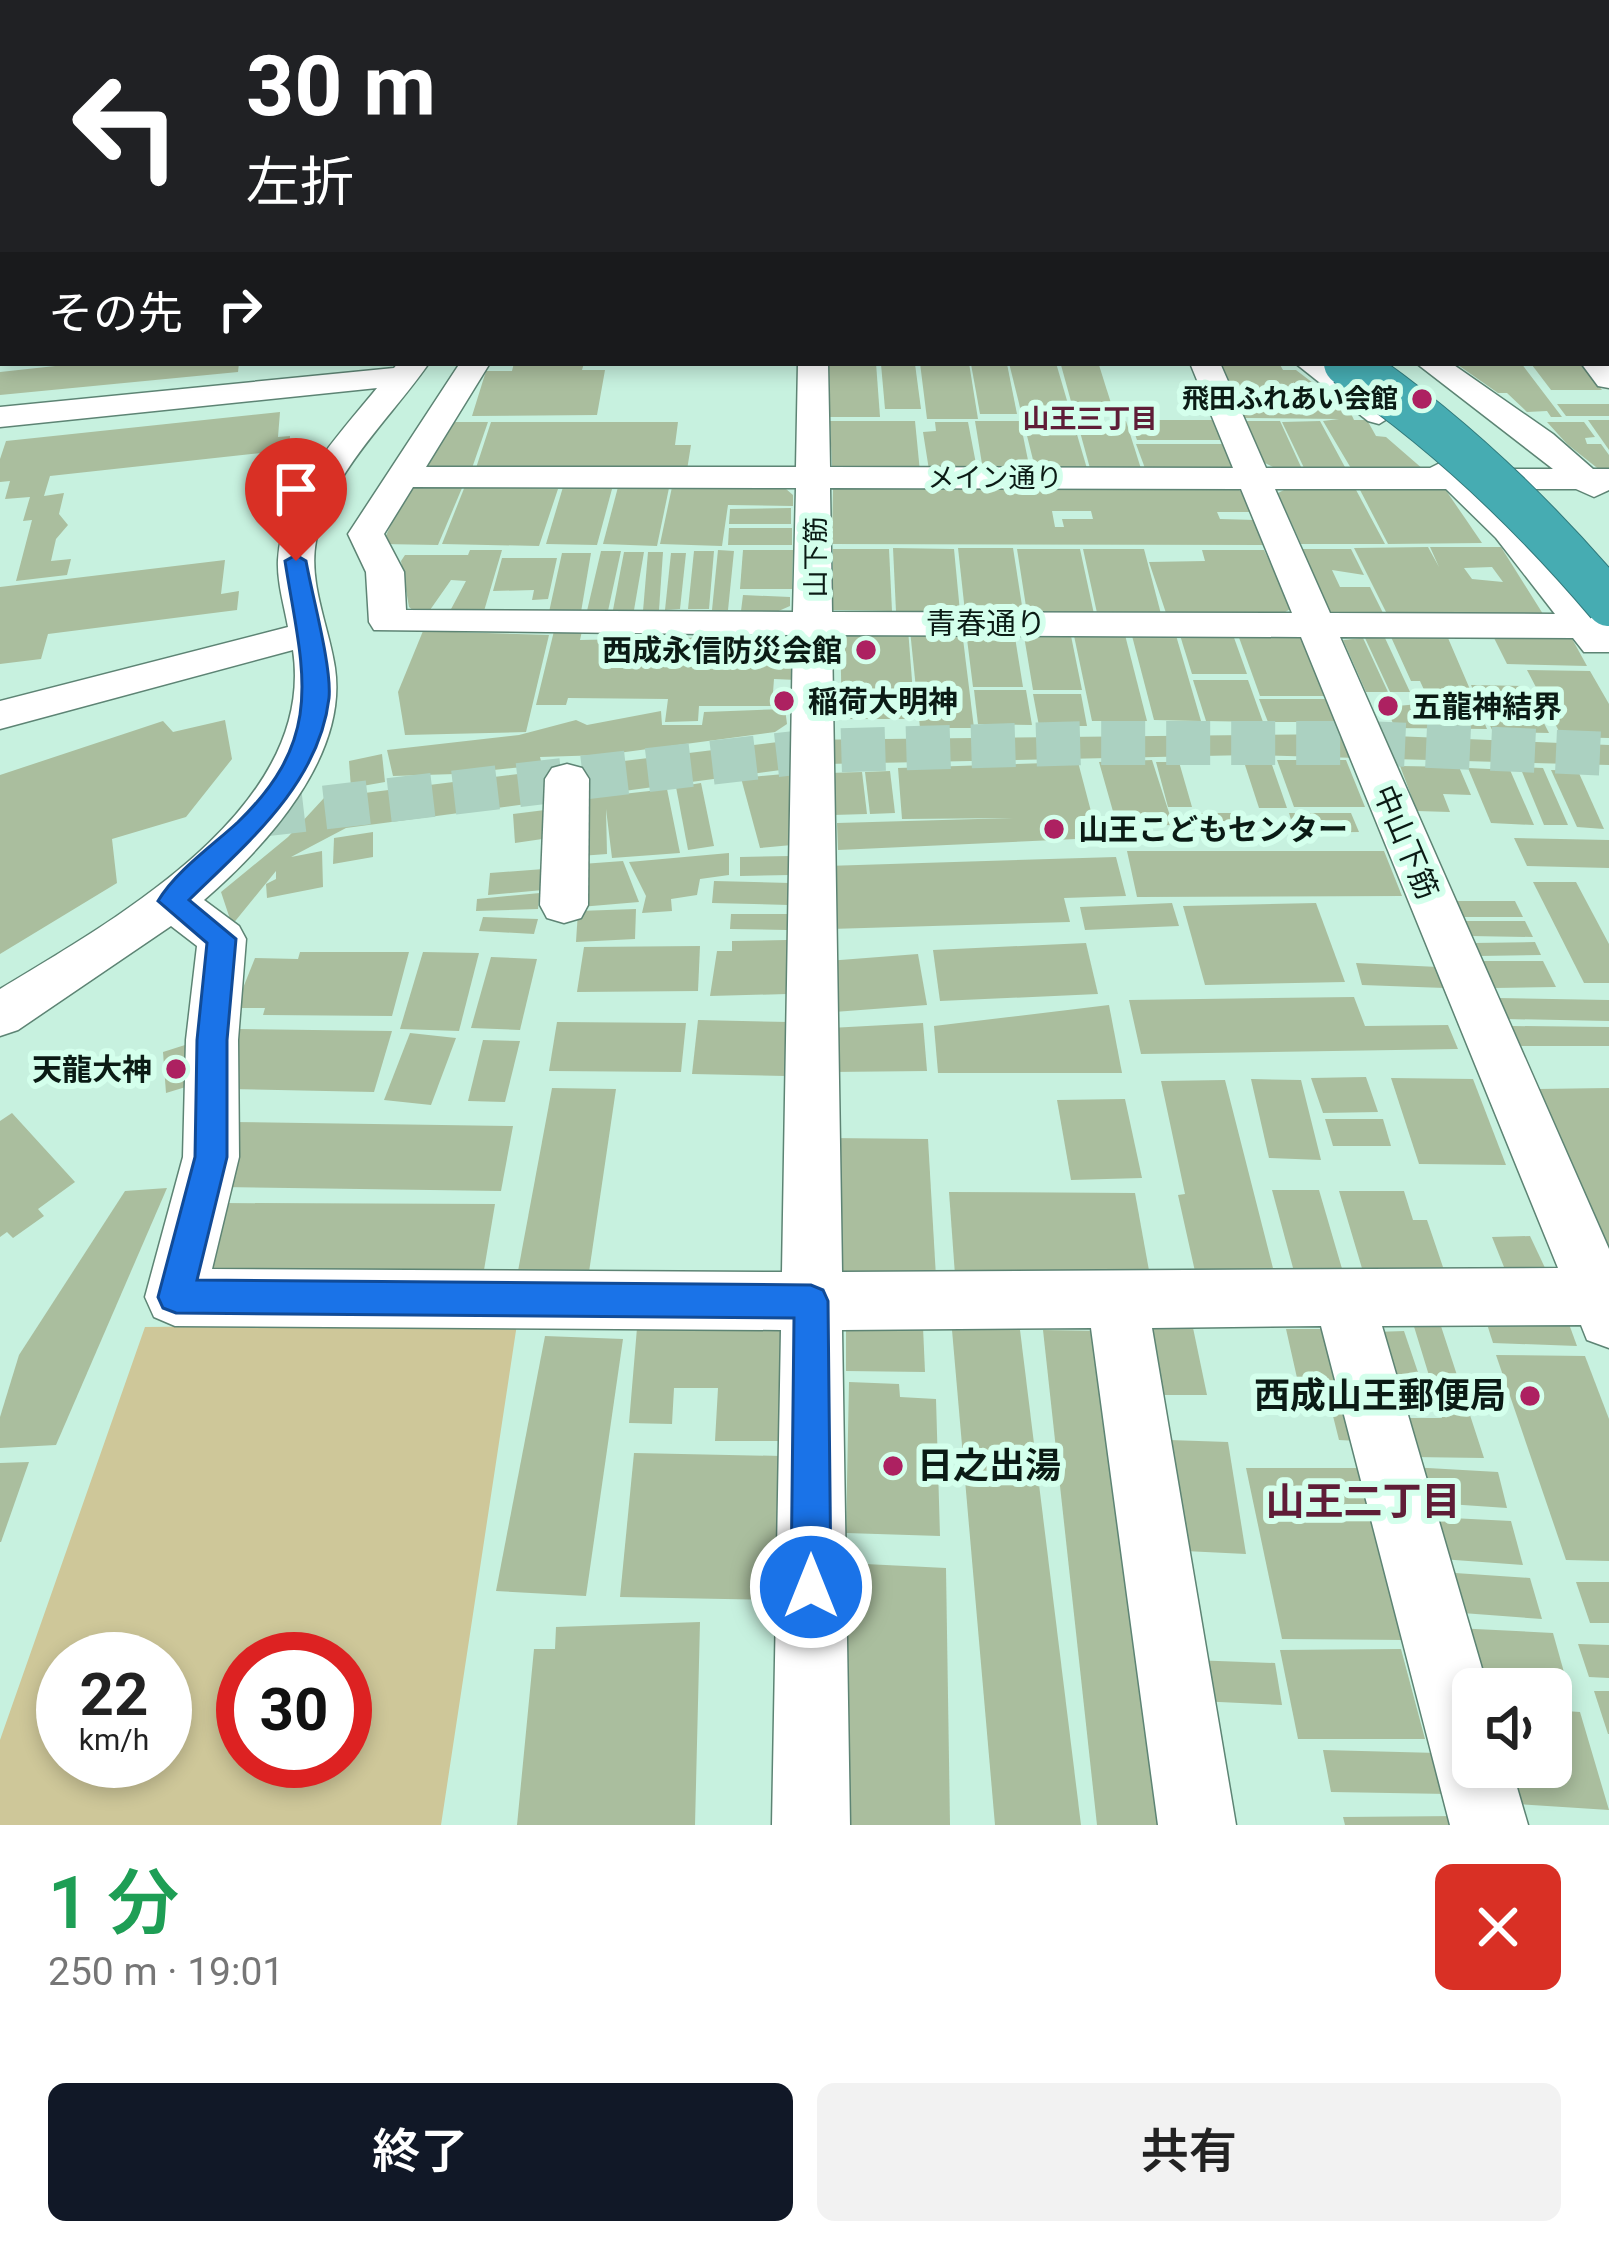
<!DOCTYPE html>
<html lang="ja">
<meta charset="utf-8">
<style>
body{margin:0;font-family:Roboto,"Noto Sans JP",sans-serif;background:#f2f2f2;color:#222;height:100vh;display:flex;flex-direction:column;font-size:45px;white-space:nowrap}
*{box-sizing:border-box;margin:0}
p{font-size:39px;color:#767676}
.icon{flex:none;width:66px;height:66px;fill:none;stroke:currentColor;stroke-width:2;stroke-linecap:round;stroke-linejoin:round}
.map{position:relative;height:1825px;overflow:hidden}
.side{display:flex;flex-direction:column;background:#fff;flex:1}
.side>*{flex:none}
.hud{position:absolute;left:0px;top:0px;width:1611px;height:366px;box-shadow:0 6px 18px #0003;background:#202124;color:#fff;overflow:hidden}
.controls{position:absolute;left:1452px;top:1668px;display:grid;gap:24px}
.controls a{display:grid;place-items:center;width:120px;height:120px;border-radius:18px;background:#fff;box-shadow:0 6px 18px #0003;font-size:60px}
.speed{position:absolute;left:36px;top:1632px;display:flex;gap:24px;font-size:60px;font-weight:700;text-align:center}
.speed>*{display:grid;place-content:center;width:156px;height:156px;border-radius:50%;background:#fff;box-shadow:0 6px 18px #0003;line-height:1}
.speed small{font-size:30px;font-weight:400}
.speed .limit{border:18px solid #d22;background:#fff;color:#111}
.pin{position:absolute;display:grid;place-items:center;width:102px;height:102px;color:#fff;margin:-123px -51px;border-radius:50% 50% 50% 0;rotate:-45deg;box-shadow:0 0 12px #0007}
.pin .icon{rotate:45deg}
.me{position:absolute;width:132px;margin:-66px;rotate:0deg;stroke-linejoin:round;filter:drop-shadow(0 0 9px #0008)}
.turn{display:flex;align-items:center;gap:42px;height:252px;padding:0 48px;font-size:54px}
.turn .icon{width:156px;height:156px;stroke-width:2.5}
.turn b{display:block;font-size:84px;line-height:102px}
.then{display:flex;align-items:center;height:114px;padding:0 48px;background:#0003;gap:24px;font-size:45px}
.round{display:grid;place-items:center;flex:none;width:126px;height:126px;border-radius:18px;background:#f2f2f2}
.headline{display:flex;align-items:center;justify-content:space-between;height:204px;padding:0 48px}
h1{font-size:72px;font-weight:600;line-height:90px;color:#1e9e55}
.button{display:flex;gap:24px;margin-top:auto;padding:24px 48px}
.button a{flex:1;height:138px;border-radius:18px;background:#111827;color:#fff;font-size:48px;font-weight:600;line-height:138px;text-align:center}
.button a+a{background:#f2f2f2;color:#222}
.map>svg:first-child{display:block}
</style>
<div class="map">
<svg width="1609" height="1825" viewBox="0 0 1609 1825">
<rect width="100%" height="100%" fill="#c7f1df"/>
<path fill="#cec799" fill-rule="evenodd" d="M517,1324l-76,501h-441v-85l145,-413zM63,1659h102v102h-102zM243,1659h102v102h-102z"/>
<g fill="#aabe9e" fill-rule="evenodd">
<polygon points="83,363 239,363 238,372 0,395 0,372"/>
<polygon points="514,363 584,363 582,370 605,370 597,415 472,416 486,371 512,371"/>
<polygon points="829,363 876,363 880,417 830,417"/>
<polygon points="920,363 969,363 978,419 927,419"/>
<polygon points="1009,363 1056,363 1088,472 1036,472"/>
<polygon points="1225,363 1279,363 1283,370 1296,370 1313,383 1296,383 1302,394 1328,395 1331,403 1346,403 1354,420 1367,420 1376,436 1386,437 1424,470 1352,470 1323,421 1339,419 1243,418 1221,368"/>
<polygon points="1471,363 1521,363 1562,417 1551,417 1547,411 1527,412 1507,393 1498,393 1458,365"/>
<polygon points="881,364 915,364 921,409 885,409"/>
<polygon points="971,364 1007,364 1017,414 980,414"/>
<polygon points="1061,365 1099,365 1115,416 1075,416"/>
<polygon points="1532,365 1582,365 1602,390 1551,390"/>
<polygon points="1557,404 1609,404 1609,416 1566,416"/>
<polygon points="280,412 278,437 290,436 289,450 50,476 44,496 64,493 59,514 68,525 56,539 51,561 71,559 67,575 16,581 32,520 23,521 30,497 5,499 10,481 0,482 0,459 6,441"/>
<polygon points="1130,420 1215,420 1224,440 1137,440"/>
<polygon points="1588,420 1609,420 1609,450"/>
<polygon points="830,421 915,421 920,472 832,467"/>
<polygon points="975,421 1020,421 1030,470 983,470"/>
<polygon points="1077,421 1126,421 1142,472 1091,472"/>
<polygon points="1244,421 1280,421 1302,469 1277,469 1261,461"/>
<polygon points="1320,421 1346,469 1305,470 1282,422"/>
<polygon points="445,422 488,422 471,471 426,471"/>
<polygon points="491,422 678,422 675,445 691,445 687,470 475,471"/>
<polygon points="935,422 968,422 977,469 929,470 923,432 936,431"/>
<polygon points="1547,422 1584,422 1595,437 1585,438 1587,444 1601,444 1609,455 1609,471 1601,471 1567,444"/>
<polygon points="1136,444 1224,444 1236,471 1146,471"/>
<polygon points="409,486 462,488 438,545 382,544"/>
<polygon points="465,486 558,489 539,546 442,544"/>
<polygon points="563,487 612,489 597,545 546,544"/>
<polygon points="618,487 669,488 657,546 603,544"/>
<polygon points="672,487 786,489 793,495 793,506 728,505 722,546 660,544"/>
<path d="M833,488h402l10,5 8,19h-36l3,7 35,1 10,25 -433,-1zM1052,511h39l2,8h-31l2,8h-9z"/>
<polygon points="1355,488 1385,544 1301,544 1278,493 1286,489"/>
<polygon points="1359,488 1445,489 1482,543 1388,544"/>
<polygon points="791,508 791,524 729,524 730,509"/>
<polygon points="729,528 792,528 792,545 728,545"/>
<path d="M1428,547l11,20 -9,-20h71l42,67h-156l-33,-66zM1492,567l11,15 -31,-3 -8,-11z"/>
<polygon points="893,548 954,549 960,612 896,612"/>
<polygon points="958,548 1013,548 1023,612 965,612"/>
<polygon points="833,549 889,549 892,611 833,610"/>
<polygon points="1017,549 1080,549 1094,614 1027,613"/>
<polygon points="1083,549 1144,549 1161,614 1097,613"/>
<polygon points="1302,549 1351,549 1364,575 1332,570 1340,587 1370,587 1383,613 1330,613"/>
<polygon points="470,550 502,550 484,611 450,611 466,581 451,580 430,610 414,611 409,607 401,561 405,555 468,555"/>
<polygon points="718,550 734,551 728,610 712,610"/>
<polygon points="743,550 793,550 792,589 740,589"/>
<polygon points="1202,550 1264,550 1292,608 1282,614 1166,613 1149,562 1205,561"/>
<polygon points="601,551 621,551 608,611 587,611"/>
<polygon points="694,551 714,551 709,609 688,609"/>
<polygon points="624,552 644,552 634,610 613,610"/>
<polygon points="648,552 663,552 659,610 643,611"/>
<polygon points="562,553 591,553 581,612 549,612"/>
<polygon points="671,553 686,553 680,609 665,610"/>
<polygon points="502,558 557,558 548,599 532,600 534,590 493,591"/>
<polygon points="225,560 221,594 239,591 237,610 48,634 41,659 0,664 0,587"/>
<polygon points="743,595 790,597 790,606 774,613 741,611"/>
<polygon points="840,629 908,629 915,719 842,719"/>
<polygon points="910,630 962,631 974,728 920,728"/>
<polygon points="1023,630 1070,631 1082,690 1033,690"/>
<polygon points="423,631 549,635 526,732 405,735 398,692"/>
<polygon points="554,631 582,631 580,640 770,636 769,659 798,659 797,680 774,679 772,706 699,706 698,721 665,722 668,699 568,698 566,705 536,705"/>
<polygon points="966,631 1014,631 1023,687 973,687"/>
<polygon points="1073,631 1124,631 1147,721 1092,721"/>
<polygon points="1131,632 1175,632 1201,721 1154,720"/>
<polygon points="1179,632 1232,632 1247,674 1192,674"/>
<polygon points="1237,632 1293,632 1304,639 1327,696 1260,696"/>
<polygon points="1492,634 1570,635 1587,666 1507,664"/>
<polygon points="1391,637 1448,638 1487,729 1395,728 1386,707 1430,703 1420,681 1411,681"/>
<polygon points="1363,638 1388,692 1366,692 1343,640"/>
<polygon points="1365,638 1385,638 1410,692 1390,692"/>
<polygon points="1527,670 1590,671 1609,704 1609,738 1562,737"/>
<polygon points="1193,680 1248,680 1263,722 1206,721"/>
<polygon points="1471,685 1525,686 1549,733 1493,732"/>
<polygon points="974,690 1026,690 1032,725 978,724"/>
<polygon points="1033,694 1081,694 1087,726 1039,726"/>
<polygon points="1259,699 1326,699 1335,722 1268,722"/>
<polygon points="785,709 787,724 775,732 603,755 540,757 542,765 455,774 393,776 387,750 519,735 576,720 587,725 661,711 662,725 702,725 704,712"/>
<polygon points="225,720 232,759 186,817 112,839 117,883 0,954 0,775 163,721 173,732"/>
<polygon points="1346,734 1609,745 1609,765 1249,755 826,764 346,828 291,857 322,851 323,887 267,898 266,884 276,879 276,871 232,925 221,892 288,837 324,798 794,740"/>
<polygon points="382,754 385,782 351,788 349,761"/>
<polygon points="1152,760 1173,825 1126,826 1122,814 1114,815 1099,762"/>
<polygon points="1277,760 1346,760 1365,807 1294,807"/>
<polygon points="1078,762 1098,838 838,850 837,823 1013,818 902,819 898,768"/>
<polygon points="1156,762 1179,762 1192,807 1168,807"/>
<polygon points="1244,762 1271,762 1287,808 1259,808"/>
<polygon points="1400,766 1459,767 1471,795 1443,794 1450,812 1417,811"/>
<polygon points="1520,767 1543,768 1568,825 1544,825"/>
<polygon points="1468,768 1510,770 1534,825 1491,823"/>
<polygon points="1551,770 1578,771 1604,829 1577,827"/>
<polygon points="890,771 895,813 870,814 865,772"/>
<polygon points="862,772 867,814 833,815 829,773"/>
<polygon points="795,773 792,845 760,848 741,778"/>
<polygon points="701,783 714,846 688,850 676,787"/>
<polygon points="667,789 680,853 612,858 606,809 607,854 580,856 579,799"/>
<polygon points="553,809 556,837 515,843 513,814"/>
<polygon points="1198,813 1236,813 1242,833 1204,833"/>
<polygon points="1289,813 1351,813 1359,832 1295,833"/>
<polygon points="373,832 373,857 333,864 334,838"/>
<polygon points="1514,838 1609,840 1609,868 1527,866"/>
<polygon points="1127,851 1384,851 1402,896 1137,897"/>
<polygon points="729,853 729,875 700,879 697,895 671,899 672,911 642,913 646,896 629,862"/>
<polygon points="790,856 790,875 740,876 740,857"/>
<polygon points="1116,857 1126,896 1064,898 1070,922 830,929 826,866"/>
<polygon points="623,861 639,902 580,907 582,864"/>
<polygon points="544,869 543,890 488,895 490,873"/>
<polygon points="714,881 790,883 789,905 712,903"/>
<polygon points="1533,882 1576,882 1609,944 1609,983 1584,983"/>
<polygon points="540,893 538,909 476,911 477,899"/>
<polygon points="1455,901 1515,901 1523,917 1462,917"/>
<polygon points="1172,903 1179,926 1085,930 1080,907"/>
<polygon points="1316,903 1345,982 1205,985 1183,906"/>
<polygon points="636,909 635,939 576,942 578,911"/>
<polygon points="731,914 787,914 787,930 730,929"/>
<polygon points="483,917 538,919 534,934 479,931"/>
<polygon points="1463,921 1525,921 1533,937 1470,936"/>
<polygon points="787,940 787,994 710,996 717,951 732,951 732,941"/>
<polygon points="1535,942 1541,955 1479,956 1473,943"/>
<polygon points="1086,943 1098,994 940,1001 933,950"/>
<polygon points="700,946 698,991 577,992 584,947"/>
<polygon points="300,952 409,952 392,1016 263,1015 265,1008 235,1008 255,958 298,959"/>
<polygon points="423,952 479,953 459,1031 400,1029"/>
<polygon points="918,954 927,1005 834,1012 827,961"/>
<polygon points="491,957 537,959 520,1030 471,1028"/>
<polygon points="1482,961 1543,961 1556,987 1494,988"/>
<polygon points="1356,963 1438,967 1445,988 1362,985"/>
<polygon points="1354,997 1365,1026 1448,1025 1458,1049 1141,1054 1129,1000"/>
<polygon points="1498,998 1609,1000 1609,1021 1506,1019"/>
<polygon points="1109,1005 1122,1073 938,1073 934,1026"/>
<polygon points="698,1020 789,1022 786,1076 692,1074"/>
<polygon points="557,1022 686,1023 681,1072 549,1071"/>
<polygon points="923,1023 927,1071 831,1072 830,1028"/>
<polygon points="1512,1026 1609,1027 1609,1046 1521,1046"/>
<polygon points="237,1029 392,1031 374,1092 230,1089"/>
<polygon points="410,1033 456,1038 431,1105 384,1100"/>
<polygon points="483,1040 520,1041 505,1102 468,1101"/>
<polygon points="185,1045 189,1086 166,1093 163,1052"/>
<polygon points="1366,1077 1378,1112 1323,1113 1311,1078"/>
<polygon points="1391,1078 1473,1079 1506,1165 1419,1164"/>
<polygon points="1251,1079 1301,1080 1321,1160 1269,1158"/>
<polygon points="1225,1080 1275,1276 1196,1276 1178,1195 1185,1194 1161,1081"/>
<polygon points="552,1088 616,1089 589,1272 518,1271"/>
<polygon points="1609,1088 1609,1252 1537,1089"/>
<polygon points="1125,1099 1142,1178 1071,1180 1057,1100"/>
<polygon points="12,1113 75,1182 38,1209 44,1216 13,1238 7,1232 0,1237 0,1121"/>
<polygon points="1325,1119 1383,1119 1391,1146 1333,1146"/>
<polygon points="232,1122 513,1126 501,1191 222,1187"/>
<polygon points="829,1138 928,1139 936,1277 829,1276"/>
<polygon points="167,1188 56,1445 0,1448 0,1417 19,1355 125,1191"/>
<polygon points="1272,1190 1319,1190 1345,1279 1296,1279"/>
<polygon points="1339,1191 1404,1191 1413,1220 1427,1220 1446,1276 1364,1275"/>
<polygon points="949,1192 1135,1193 1150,1276 955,1275"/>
<polygon points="221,1203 495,1204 483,1276 197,1274"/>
<polygon points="1530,1236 1546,1270 1506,1272 1492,1237"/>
<polygon points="1412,1320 1439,1320 1484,1458 1412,1457 1401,1418 1442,1418"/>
<polygon points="1486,1321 1569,1324 1577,1346 1493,1343"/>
<polygon points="1192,1323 1207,1395 1157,1395 1143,1324"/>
<polygon points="846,1325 923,1327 925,1372 846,1371"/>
<polygon points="784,1327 783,1441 715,1441 718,1388 674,1388 672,1424 629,1423 637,1328"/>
<polygon points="1286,1329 1331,1329 1358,1441 1339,1440 1329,1400 1302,1400"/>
<polygon points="952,1330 1020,1330 1081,1825 995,1825"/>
<polygon points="1043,1330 1104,1331 1175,1825 1097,1825"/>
<polygon points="1404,1331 1429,1405 1398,1406 1375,1332"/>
<polygon points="545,1336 623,1339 586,1596 496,1591"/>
<polygon points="1496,1355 1585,1356 1609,1419 1609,1561 1566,1560"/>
<polygon points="849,1382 899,1384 900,1397 936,1399 940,1536 846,1533"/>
<polygon points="1169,1440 1228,1442 1246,1554 1185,1551"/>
<polygon points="634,1453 781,1456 776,1600 620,1597"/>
<polygon points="29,1462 1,1542 0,1542 0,1463"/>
<polygon points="1410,1467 1498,1472 1507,1508 1419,1502"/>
<polygon points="1246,1468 1360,1468 1406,1640 1282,1639"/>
<polygon points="1431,1517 1511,1521 1523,1565 1441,1559"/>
<polygon points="845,1563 946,1568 950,1825 837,1825"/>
<polygon points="1440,1572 1530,1578 1542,1619 1449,1612"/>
<polygon points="1576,1582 1609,1582 1609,1623 1590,1623"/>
<polygon points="700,1622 695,1825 517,1825 534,1649 555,1649 556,1627"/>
<polygon points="1455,1628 1553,1633 1567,1683 1469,1679"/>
<polygon points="1578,1644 1609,1645 1609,1678 1589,1677"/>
<polygon points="1401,1649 1425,1739 1298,1739 1280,1650"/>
<polygon points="1191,1660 1275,1663 1282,1705 1198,1701"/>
<polygon points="1594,1691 1609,1691 1609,1734 1608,1734"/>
<polygon points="1551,1710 1580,1712 1609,1810 1502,1803 1493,1767 1551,1767"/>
<polygon points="1323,1750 1438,1753 1449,1794 1331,1792"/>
<polygon points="1458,1816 1460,1825 1345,1825 1343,1817"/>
</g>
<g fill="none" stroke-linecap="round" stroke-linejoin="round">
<polyline stroke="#abd1c1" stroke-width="44" stroke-dasharray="44 21" stroke-linecap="butt" points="260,815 812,751 1087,743 1365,743 1609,754"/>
<g stroke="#5d8474" stroke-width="3">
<g id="minor">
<rect x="740" y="0" width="18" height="3"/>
<rect x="945" y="0" width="18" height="3"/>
<polygon points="1042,0 1060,0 1061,3 1043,3"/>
<polygon points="1103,0 1121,0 1122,3 1104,3"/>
<polygon points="1287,0 1305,0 1307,3 1289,3"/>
<polygon points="1519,0 1539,0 1541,3 1521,3"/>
<rect x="1608" y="49" width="1" height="12"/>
<rect x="1608" y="102" width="1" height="14"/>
<rect x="1608" y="170" width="1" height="14"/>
<rect x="0" y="207" width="3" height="16"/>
<rect x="1608" y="240" width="1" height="16"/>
<polygon points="1608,358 1609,359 1609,388 1598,386 1581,363 1608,363"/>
<path d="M398,363h31c-38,55 -99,109 -113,178 -8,42 13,86 19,127 13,89 -69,178 -131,232l35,26 7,13 -8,101 1,117 -27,112 570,3 11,-637 -419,-5 -5,-8 -3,-50 -18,-38 112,-171h30l-64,104h370l2,-104h30l2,104 403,1 -43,-105h30l46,105h164l16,-8 18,9h89l-137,-106h35l102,71 40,35h16v21l-15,7 -18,-8h-90l36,33 74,92h13v38h-25l-11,-14 -233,-1 269,612v99l-22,-8 -6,-15 -199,1 106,363h-15v78h38l17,58h-78l-129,-499 -169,2 84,497h-78l-67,-497 -249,2 8,495h-78l9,-495 -606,-4 -21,-9 -9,-20 38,-140 3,-117 11,-94 -26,-20 -153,104 -18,6v-47c114,-69 317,-181 293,-339l-293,79v-28l288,-74c-4,-22 -11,-45 -10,-67 3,-65 60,-124 99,-172l-377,39v-20l394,-39zM413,487l383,1 -3,124 -387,-2 -2,-38 -20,-38zM830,488l411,1 51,124 -460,-1zM1275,489h171l50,49 59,76 -225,-1zM832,635l469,2 257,631 -716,4z"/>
<polygon points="1295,363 1330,363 1395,414 1379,424 1368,421"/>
<polygon points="567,764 582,768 589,779 588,905 581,918 564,923 547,918 540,905 545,779 552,768"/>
</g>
</g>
<g stroke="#31797b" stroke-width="3">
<rect id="highway" x="0" y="179" width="3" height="20"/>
</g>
<use href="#minor" fill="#fff" fill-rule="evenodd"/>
<use href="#highway" fill="#46acb2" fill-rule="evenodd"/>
<g stroke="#31797b" stroke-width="48" stroke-linecap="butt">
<path id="highway-bridge" d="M1347,363c100,68 184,148 262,240"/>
</g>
<use href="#highway-bridge" stroke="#46acb2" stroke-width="46"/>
</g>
<path fill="#1a73e8" stroke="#114b97" stroke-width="3" d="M296,555l10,6c6,34 26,106 23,137 -10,86 -82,145 -140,202l47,39 -9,101v117l-30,123 614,5 12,5 5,11 3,286 -6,14 -14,6 -14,-6 -6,-14 3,-269 -618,-5 -13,-5 -5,-11 37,-140 2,-117 10,-97 -49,-42c18,-30 54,-55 80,-79 90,-87 64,-152 47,-261z"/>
<g fill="#ad2161" stroke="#d4ffec" stroke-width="4.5">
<circle cx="1422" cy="399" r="12"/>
<circle cx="866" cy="650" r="12"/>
<circle cx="784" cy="701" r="12"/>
<circle cx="1388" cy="706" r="12"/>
<circle cx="1054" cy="829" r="12"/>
<circle cx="176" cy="1069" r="12"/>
<circle cx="1530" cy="1396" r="12"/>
<circle cx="893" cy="1466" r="12"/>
</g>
<g text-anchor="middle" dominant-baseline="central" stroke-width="12" stroke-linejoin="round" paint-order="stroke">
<g font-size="27" font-weight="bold" fill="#0b1b15" stroke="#d4ffec" text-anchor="end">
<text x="1398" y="399">飛田ふれあい会館</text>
</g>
<g font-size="27" font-weight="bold" fill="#5f1d37" stroke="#d4ffec">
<text x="1090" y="419">山王三丁目</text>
</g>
<g font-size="27" fill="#0b1b15" stroke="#d4ffec">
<text x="995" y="478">メイン通り</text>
<text transform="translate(816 557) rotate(-90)">山下筋</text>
</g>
<g font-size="30" fill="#0b1b15" stroke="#d4ffec">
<text x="986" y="623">青春通り</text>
<text transform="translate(1406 842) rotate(67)">中山下筋</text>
</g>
<g font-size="30" font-weight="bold" fill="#0b1b15" stroke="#d4ffec" text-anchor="start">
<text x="842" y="650" text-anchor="end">西成永信防災会館</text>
<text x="808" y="701">稲荷大明神</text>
<text x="1412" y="706">五龍神結界</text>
<text x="1078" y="829">山王こどもセンター</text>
<text x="152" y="1069" text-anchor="end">天龍大神</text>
</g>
<g font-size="36" font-weight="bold" fill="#0b1b15" stroke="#d4ffec" text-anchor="end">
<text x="1506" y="1396">西成山王郵便局</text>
<text x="917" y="1466" text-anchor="start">日之出湯</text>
</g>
<g font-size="39" font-weight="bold" fill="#5f1d37" stroke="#d4ffec">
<text x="1363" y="1502">山王二丁目</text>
</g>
</g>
</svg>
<div class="controls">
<a><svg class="icon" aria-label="sound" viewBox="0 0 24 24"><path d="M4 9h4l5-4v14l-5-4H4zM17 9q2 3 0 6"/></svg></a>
</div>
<div class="speed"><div>22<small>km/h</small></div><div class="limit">30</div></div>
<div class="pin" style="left:296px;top:561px;background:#d93025"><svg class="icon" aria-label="arrive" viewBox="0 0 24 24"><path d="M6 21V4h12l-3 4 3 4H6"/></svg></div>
<svg class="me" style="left:811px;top:1587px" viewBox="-20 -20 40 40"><circle r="17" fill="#1a73e8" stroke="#fff" stroke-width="3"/><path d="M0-11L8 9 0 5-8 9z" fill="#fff"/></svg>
<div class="hud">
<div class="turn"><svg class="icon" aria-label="left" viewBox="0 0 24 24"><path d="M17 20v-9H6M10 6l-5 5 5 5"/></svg><div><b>30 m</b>左折</div></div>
<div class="then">その先<svg class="icon" aria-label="right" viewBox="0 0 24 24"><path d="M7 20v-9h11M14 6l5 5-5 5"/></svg></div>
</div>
</div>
<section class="side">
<div class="headline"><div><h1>1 分</h1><p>250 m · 19:01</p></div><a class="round" style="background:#d93025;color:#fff"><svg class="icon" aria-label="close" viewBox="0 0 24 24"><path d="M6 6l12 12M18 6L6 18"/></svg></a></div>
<div class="button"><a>終了</a><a>共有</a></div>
</section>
